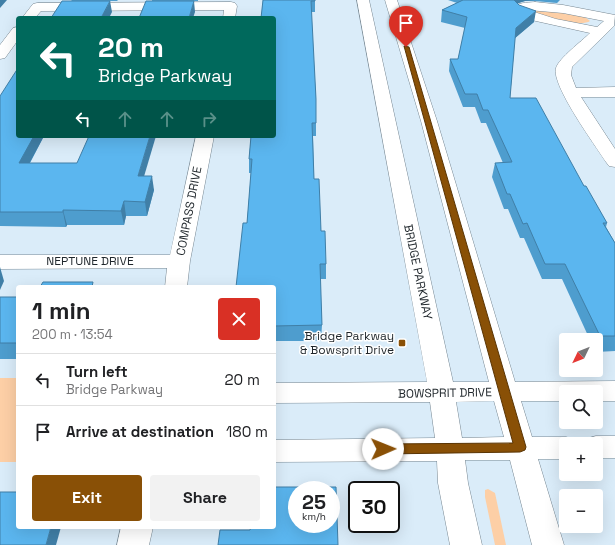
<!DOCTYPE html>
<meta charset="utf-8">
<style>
body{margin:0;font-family:"Space Grotesk",sans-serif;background:#f2f2f2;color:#202124;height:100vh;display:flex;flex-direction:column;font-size:15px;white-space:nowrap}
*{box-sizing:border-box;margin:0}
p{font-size:13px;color:#757577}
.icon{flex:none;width:22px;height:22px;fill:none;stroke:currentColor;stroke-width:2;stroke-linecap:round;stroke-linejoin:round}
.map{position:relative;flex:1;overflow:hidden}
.side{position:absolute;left:16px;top:285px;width:260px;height:244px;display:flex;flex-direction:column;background:#fff;border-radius:4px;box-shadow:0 4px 16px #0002}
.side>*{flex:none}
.top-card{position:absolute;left:16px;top:16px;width:260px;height:122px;border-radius:4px;box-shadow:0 4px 16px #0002;background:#00695c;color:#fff;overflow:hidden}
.needle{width:26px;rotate:227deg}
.tools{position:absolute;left:559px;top:333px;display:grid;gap:8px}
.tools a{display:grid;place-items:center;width:44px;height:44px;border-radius:4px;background:#fff;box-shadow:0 4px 16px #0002;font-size:20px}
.speed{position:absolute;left:288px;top:481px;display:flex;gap:8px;font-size:20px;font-weight:700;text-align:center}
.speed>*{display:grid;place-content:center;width:52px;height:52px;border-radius:50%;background:#fff;box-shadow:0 4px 16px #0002;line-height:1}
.speed small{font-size:10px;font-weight:400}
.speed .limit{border:2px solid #111;border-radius:6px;background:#fff;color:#111}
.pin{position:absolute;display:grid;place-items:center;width:34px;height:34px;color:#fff;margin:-41px -17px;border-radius:50% 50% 50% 0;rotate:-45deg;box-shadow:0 0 4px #0007}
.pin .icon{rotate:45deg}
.me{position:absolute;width:44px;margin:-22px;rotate:89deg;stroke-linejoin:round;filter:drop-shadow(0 0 3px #0008)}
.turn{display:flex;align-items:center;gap:14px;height:84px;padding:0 16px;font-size:18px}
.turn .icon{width:52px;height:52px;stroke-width:2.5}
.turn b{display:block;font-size:28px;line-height:34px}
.lanes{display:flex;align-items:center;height:38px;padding:0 16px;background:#0003;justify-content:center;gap:20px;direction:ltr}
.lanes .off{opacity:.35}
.round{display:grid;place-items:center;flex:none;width:42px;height:42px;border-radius:4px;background:#f2f2f2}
.headline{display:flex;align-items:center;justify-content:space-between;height:68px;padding:0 16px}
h1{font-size:24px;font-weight:700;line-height:30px}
.action{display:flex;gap:8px;margin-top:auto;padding:8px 16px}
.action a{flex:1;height:46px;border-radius:4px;background:#895006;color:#fff;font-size:16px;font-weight:700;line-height:46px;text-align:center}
.action a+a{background:#f2f2f2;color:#202124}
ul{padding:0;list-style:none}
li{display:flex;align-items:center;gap:12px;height:52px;padding:0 16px;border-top:1px solid #e0e0e0}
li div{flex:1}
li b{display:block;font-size:15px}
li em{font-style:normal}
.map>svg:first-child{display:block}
</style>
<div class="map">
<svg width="615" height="545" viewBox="0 0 615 545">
<rect width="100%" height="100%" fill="#daecf9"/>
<g fill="#fdcfa6">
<path d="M540,9l45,8 5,4c-8,6 -46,-3 -55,-8l-1,-3z"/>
<rect x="0" y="378" width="18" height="84"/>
<polygon points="488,489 495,493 506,545 495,545 485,497 485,490"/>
</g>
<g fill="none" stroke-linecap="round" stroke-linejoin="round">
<g stroke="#778792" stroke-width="1">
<g id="minor">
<path d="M357,0h12l84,382h36l-68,-261 -36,-121h12l40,121 78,261 100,-1v20h-19v-9h-30v9h-45l11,36h34l10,3 2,4h-12v15h-28l26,86h-32l-22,-85h-45l3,23 14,62h-32l-12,-62 -1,-22 -163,1v-22l161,-2 -5,-36 -156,1v-20l153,-1zM494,401l10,36 -42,1 -6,-36z"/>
<polygon points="231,2 235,3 237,6 235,18 223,18 224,10 41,11 35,18 22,18 33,4 37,3"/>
<path d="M535,2l28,3 52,10 -1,11 -42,41 -1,8 5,13 39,-1v10h-34l34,52v18l-6,-1 -3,-4c-11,-17 -55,-77 -50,-94 3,-10 26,-27 34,-35l-63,-14 -9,-4 -6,-6c5,-7 15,-6 23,-7zM528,10l35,3 41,8 -7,6 -41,-8z"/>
<polygon points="18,27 18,40 5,58 0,59 0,45 13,28"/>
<polygon points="196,136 214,136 190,261 187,287 165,287 167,268 0,269 0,255 170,255"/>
<polygon points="596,436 615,436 615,458 596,458 596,444 583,444 586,439"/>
<polygon points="121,527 153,527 149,545 117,545"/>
</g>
</g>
<use href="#minor" fill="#fff" fill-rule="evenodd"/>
</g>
<g fill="#4e9dce">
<polygon points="71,0 118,0 117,1 72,1"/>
<rect x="152" y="0" width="46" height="1"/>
<polygon points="263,0 315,0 315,12 311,12 316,99 316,136 313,136 314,179 321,231 326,264 326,279 320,279 322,325 321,341 274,341 274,287 247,223 251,173 249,173 249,159"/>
<polygon points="448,0 560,0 557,3 535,1 525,1 517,3 534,22 515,38 510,98 584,186 607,223 606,227 615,243 615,351 596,352 596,340 590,340 562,279 542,279 524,238 520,238 508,209 504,209 492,177 495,163 503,163 486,123 481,123 475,107 463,107 449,71 450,59 458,59 465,28 441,22 442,10 457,3"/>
<polygon points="0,96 44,136 30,163 77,163 145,176 154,190 147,216 126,216 124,225 67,225 66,227 0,226"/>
<rect x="0" y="297" width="18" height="62"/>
</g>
<g fill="#407fa7">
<polygon points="0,0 7,0 0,8"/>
<polygon points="512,0 535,0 525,1 516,4"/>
<polygon points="110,1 112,12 109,18 101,18"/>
<polygon points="194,1 195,12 193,18 189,18"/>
<polygon points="536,11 534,22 514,39 516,28"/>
<polygon points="34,136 44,136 22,177 19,163"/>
<polygon points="150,136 156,136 140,190 138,176"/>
<polygon points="152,176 154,190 147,216 145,202"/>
<polygon points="124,201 126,216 124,225 121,211"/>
<polygon points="63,210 67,225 66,227 63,212"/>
<polygon points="0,267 4,281 0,290"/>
<polygon points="51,527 61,527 56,545 46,545"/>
</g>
<g fill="#5bb6ef" stroke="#407fa7" fill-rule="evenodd">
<polygon points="263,0 315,0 315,1 311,1 316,99 316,123 312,123 314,179 319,179 321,231 325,231 326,264 320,264 322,325 274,326 274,287 236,287 243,223 247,223 252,159 249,159 251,136 274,136 274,18 261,18"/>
<polygon points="463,0 514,0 519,5 536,11 516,28 510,98 536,98 584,186 586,186 607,223 603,223 615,243 615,336 600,336 565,264 545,264 527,223 523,224 510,194 507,194 495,163 512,162 488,110 483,110 477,94 465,94 450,59 458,59 467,17 442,10"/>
<polygon points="62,1 110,1 101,18 51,18"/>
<polygon points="146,1 194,1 189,18 139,18"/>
<polygon points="18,68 18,136 34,136 19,163 77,163 89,136 150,136 138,176 152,176 145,202 124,201 121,211 63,210 63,212 0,212 0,96"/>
<polygon points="43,282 93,282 92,287 40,287"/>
<rect x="0" y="297" width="18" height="46"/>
<path d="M274,487h62l2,58h-120l2,-15h30l1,-3h23zM297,490h34v34h-34z"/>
<polygon points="0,492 18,492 18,527 51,527 46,545 0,545"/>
</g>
<polygon fill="#895006" stroke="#593404" points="404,46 409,47 526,447 525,450 520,452 383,454 379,452 377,449 379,446 383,444 513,443"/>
<rect fill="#895006" stroke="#fff" stroke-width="1.5" x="398" y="339" width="8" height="8" rx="2"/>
<g text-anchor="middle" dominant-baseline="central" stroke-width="3" stroke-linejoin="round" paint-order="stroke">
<g font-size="12" fill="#1f262b" stroke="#fff">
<text transform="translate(189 211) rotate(-79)">COMPASS DRIVE</text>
<text x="90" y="261">NEPTUNE DRIVE</text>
<text transform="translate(418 272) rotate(78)">BRIDGE PARKWAY</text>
<text transform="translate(445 393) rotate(-1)">BOWSPRIT DRIVE</text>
</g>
<g font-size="12" fill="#1f262b" stroke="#fff" text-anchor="end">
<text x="394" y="336">Bridge Parkway<tspan x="394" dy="14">&amp; Bowsprit Drive</tspan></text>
</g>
</g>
</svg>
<div class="tools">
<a><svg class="needle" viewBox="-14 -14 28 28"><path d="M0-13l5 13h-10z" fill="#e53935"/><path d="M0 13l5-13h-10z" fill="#757577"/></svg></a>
<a><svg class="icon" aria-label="search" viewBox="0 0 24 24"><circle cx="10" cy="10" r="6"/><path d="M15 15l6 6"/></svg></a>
<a>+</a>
<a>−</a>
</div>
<div class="speed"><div>25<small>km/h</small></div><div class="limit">30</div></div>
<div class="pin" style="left:406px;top:47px;background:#d93025"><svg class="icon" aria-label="arrive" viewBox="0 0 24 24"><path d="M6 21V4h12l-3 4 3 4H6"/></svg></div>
<svg class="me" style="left:383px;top:449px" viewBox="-20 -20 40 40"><circle r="19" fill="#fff"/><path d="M0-13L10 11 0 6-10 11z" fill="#895006"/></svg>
<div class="top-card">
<div class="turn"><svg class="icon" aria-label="left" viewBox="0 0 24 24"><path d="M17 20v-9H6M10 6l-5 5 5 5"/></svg><div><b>20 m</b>Bridge Parkway</div></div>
<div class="lanes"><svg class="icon" aria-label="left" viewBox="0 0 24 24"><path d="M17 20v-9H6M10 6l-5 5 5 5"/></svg><svg class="icon off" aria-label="ahead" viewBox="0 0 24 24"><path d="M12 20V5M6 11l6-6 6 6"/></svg><svg class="icon off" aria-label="ahead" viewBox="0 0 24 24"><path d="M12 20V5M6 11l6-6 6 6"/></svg><svg class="icon off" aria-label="right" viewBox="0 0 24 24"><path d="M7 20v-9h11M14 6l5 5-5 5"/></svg></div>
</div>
<section class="side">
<div class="headline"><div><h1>1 min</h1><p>200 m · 13:54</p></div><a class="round" style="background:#d93025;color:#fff"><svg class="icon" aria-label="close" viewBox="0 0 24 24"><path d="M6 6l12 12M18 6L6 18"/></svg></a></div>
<ul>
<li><svg class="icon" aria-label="left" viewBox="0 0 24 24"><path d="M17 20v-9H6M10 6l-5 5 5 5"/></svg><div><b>Turn left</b><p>Bridge Parkway</p></div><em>20 m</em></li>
<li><svg class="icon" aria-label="arrive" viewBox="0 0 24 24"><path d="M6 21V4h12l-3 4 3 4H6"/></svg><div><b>Arrive at destination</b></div><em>180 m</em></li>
</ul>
<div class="action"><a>Exit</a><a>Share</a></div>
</section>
</div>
